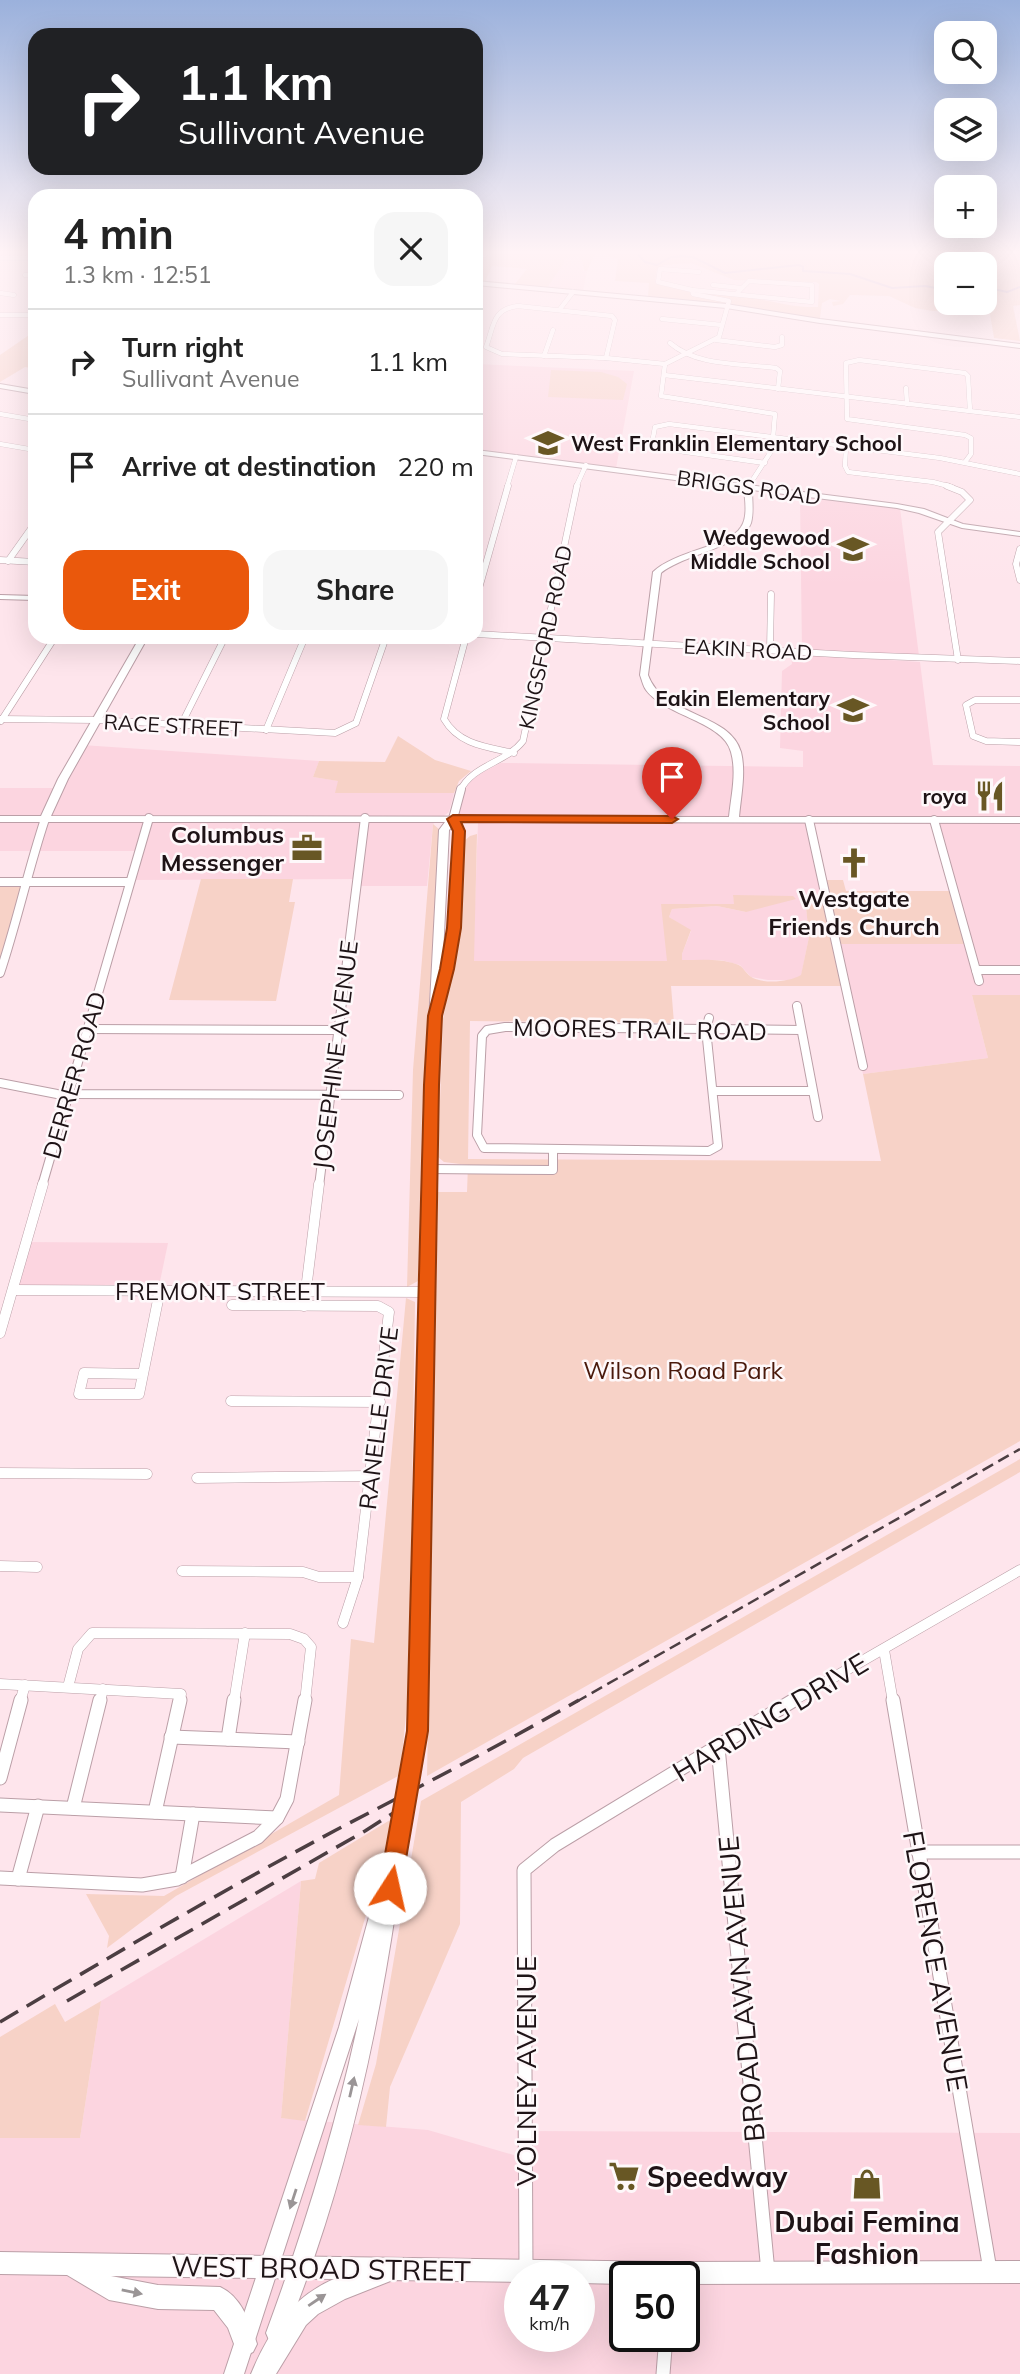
<!DOCTYPE html>
<meta charset="utf-8">
<style>
body{margin:0;font-family:Mulish,sans-serif;background:#f6f6f6;color:#222;height:100vh;display:flex;flex-direction:column;font-size:26px;white-space:nowrap}
*{box-sizing:border-box;margin:0}
p{font-size:23px;color:#767676}
.icon{flex:none;width:38px;height:38px;fill:none;stroke:currentColor;stroke-width:2;stroke-linecap:round;stroke-linejoin:round}
.map{position:relative;flex:1;overflow:hidden}
.sheet{position:absolute;left:28px;top:189px;width:455px;height:455px;display:flex;flex-direction:column;background:#fff;border-radius:21px;box-shadow:0 7px 28px #0002}
.sheet>*{flex:none}
.hud{position:absolute;left:28px;top:28px;width:455px;height:147px;border-radius:21px;box-shadow:0 7px 28px #0002;background:#202124;color:#fff;overflow:hidden}
.controls{position:absolute;left:934px;top:21px;display:grid;gap:14px}
.controls a{display:grid;place-items:center;width:63px;height:63px;border-radius:14px;background:#fff;box-shadow:0 7px 28px #0002;font-size:35px}
.speed{position:absolute;left:504px;top:2261px;display:flex;gap:14px;font-size:35px;font-weight:700;text-align:center}
.speed>*{display:grid;place-content:center;width:91px;height:91px;border-radius:50%;background:#fff;box-shadow:0 7px 28px #0002;line-height:1}
.speed small{font-size:18px;font-weight:400}
.speed .limit{border:4px solid #111;border-radius:10px;background:#fff;color:#111}
.pin{position:absolute;display:grid;place-items:center;width:60px;height:60px;color:#fff;margin:-72px -30px;border-radius:50% 50% 50% 0;rotate:-45deg;box-shadow:0 0 7px #0007}
.pin .icon{rotate:45deg}
.me{position:absolute;width:77px;margin:-38px;rotate:10deg;stroke-linejoin:round;filter:drop-shadow(0 0 5px #0008)}
.turn{display:flex;align-items:center;gap:24px;height:147px;padding:0 35px;font-size:32px}
.turn .icon{width:91px;height:91px;stroke-width:2.5}
.turn b{display:block;font-size:49px;line-height:60px}
.round{display:grid;place-items:center;flex:none;width:74px;height:74px;border-radius:21px;background:#f6f6f6}
.summary{display:flex;align-items:center;justify-content:space-between;height:119px;padding:0 35px}
h1{font-size:42px;font-weight:700;line-height:52px}
.action{display:flex;gap:14px;margin-top:auto;padding:14px 35px}
.action a{flex:1;height:80px;border-radius:21px;background:#ea580c;color:#fff;font-size:28px;font-weight:700;line-height:80px;text-align:center}
.action a+a{background:#f6f6f6;color:#222}
ul{padding:0;list-style:none}
li{display:flex;align-items:center;gap:21px;height:105px;padding:0 35px;border-top:2px solid #e0e0e0}
li div{flex:1}
li b{display:block;font-size:26px}
li em{font-style:normal}
.map>svg:first-child{display:block}
</style>
<div class="map">
<svg width="1020" height="2374" viewBox="0 0 1020 2374">
<rect width="100%" height="100%" fill="#fee5ec"/>
<g fill="#fcd5e0" fill-rule="evenodd">
<polygon points="577,257 582,261 583,271 587,271 583,291 547,288 564,263 563,258"/>
<polygon points="476,364 634,371 616,468 476,450"/>
<polygon points="800,495 900,508 919,656 802,650"/>
<polygon points="791,654 920,662 933,765 1020,766 1020,995 972,995 988,1058 863,1074 832,944 951,891 931,824 814,824 829,899 806,907 809,937 801,976 793,980 768,980 751,977 740,965 721,960 682,961 682,954 691,931 669,917 672,909 717,906 746,912 733,896 735,904 662,904 668,961 473,961 478,823 457,813 461,794 469,783 479,774 501,763 803,767 803,751 780,748 782,671 792,664"/>
<polygon points="82,745 319,761 313,777 339,781 336,793 454,793 449,812 433,824 427,886 354,886 354,879 128,880 136,851 0,851 0,788 57,788"/>
<polygon points="23,1242 168,1243 159,1286 10,1285"/>
<path d="M301,1881l-20,237 147,12 89,26v-25l503,2v241h-1020v-236h80l21,-137zM520,2277h59v59h-59zM625,2277h59v59h-59z"/>
</g>
<g fill="#f7d2c7" fill-rule="evenodd">
<polygon points="492,254 595,254 587,271 584,271 582,261 578,257 564,258 564,263 547,288 514,285 527,269 492,266 485,282 476,281 476,255 491,257"/>
<path d="M608,254h412v51l-7,1 7,35 -26,-3 -4,-24 -4,-2 -54,-1 -17,-3 -26,-12 -39,-1 -7,9 -10,2 -1,-4 9,-1 -11,-2 -8,4 -2,15 -2,1 -75,-13 -95,-9 1,-14 -34,-2 3,-23 -11,-1zM691,263l43,17 82,2 3,2 -1,23c-22,1 -43,-5 -65,-9 -33,-4 -67,-4 -98,-15l2,-14 7,-4zM947,264h38v39h-38z"/>
<polygon points="35,331 35,369 25,367 0,382 0,355"/>
<polygon points="551,370 601,372 618,377 627,384 623,400 548,397"/>
<polygon points="398,736 435,760 471,771 459,781 454,793 335,793 338,781 313,777 319,761 385,762"/>
<polygon points="433,824 440,830 422,1112 418,1281 407,1287 413,1070"/>
<path d="M477,834l-3,127h193l-6,-57h73l-1,-9 60,1 3,3 -50,13 -29,-6 -45,3 -3,8 22,13 -9,24v6c18,0 37,-2 54,4 8,2 10,11 17,14 13,6 36,4 48,-3l8,-38 -3,-30 18,-8 18,87h-171l3,37 -204,-2 -2,138 413,2 -18,-87 125,-16 -16,-63h48v446l-593,335 11,-584h29l1,-27 -24,-3 -6,-5 5,-138 17,-91 3,-86 7,-6z"/>
<polygon points="201,879 293,879 289,902 295,902 276,1001 169,1000"/>
<polygon points="826,880 843,880 846,891 951,891 966,944 839,944"/>
<polygon points="0,885 22,885 0,959"/>
<polygon points="406,1298 415,1302 409,1684 400,1775 176,1896 107,1948 109,1936 86,1894 164,1896 339,1795 351,1639 374,1643"/>
<polygon points="1020,1459 1020,1472 523,1758 514,1769 461,1802 460,1924 390,2087 386,2127 358,2125 376,2064 421,1801"/>
<polygon points="395,1817 305,2121 281,2118 301,1881 315,1879 319,1863"/>
<polygon points="101,2001 80,2138 0,2138 0,2037 55,2004 65,2022"/>
</g>
<g fill="none" stroke-linecap="round" stroke-linejoin="round">
<g stroke="#c7adca" stroke-width="2">
<polyline points="638,254 645,262 657,265 671,257 682,256 693,257 725,273 799,265 803,267 803,271 850,274 892,288 925,286 947,290"/>
<polyline points="985,287 1007,292 1020,287"/>
</g>
<g stroke="#bb9fa7" stroke-width="5">
<g id="street-far4">
<polyline points="479,254 485,255"/>
<polyline points="0,258 35,258"/>
<polyline points="699,272 660,269 658,282 692,290 812,302 812,285 749,281 736,294"/>
<polyline points="25,275 35,276"/>
<polyline points="713,285 741,288"/>
<polyline points="692,290 693,294 729,301 719,337 665,364 661,396 775,414 772,450 748,487"/>
<polyline points="0,293 14,295"/>
<path d="M518,306l94,10 3,4 -9,38 -104,-4 -16,-7c8,-21 6,-38 32,-41z"/>
<polyline points="560,309 573,292"/>
<polyline points="0,315 35,315"/>
<polyline points="662,319 722,325"/>
<polyline points="716,340 775,347 782,345 782,337"/>
<path d="M670,343c28,24 71,20 106,25l4,3 -2,18"/>
<polyline points="544,356 553,330"/>
<polyline points="606,358 665,364"/>
<polyline points="664,375 1020,417"/>
<polyline points="906,388 907,404"/>
<polyline points="0,414 35,420"/>
<polyline points="0,444 35,450"/>
<polyline points="846,446 845,466 848,472 933,482 952,487"/>
<polyline points="965,462 971,454 971,438 965,435 847,419 846,363 859,360 965,373 968,376 970,411"/>
<polyline points="765,463 657,448 652,443 655,427 669,424 940,458 1020,474"/>
<polyline points="507,487 516,457"/>
<polyline points="576,487 586,465"/>
</g>
</g>
<g stroke="#bb9fa7" stroke-width="7">
<g id="street-far3">
<polyline points="947,486 962,492 970,500 938,532 958,660"/>
<polyline points="1020,549 1016,564 1020,580"/>
<polyline points="0,560 35,562"/>
<polyline points="8,561 35,523"/>
<polyline points="476,599 508,486"/>
<polyline points="476,634 853,655 1020,661"/>
<path d="M466,637l-22,82c15,26 43,28 70,34"/>
<polyline points="770,650 771,594"/>
<polyline points="1020,700 975,700 966,705 973,736 986,741 1020,742"/>
<polyline points="0,719 96,720 335,733 356,723 386,637"/>
<polyline points="1,721 55,637"/>
<polyline points="181,725 225,637"/>
<polyline points="266,730 305,637"/>
<path d="M460,791c12,-26 46,-28 63,-50l54,-255"/>
</g>
</g>
<g stroke="#bb9fa7" stroke-width="10">
<g id="street-far2">
<polyline points="453,819 461,789"/>
<polyline points="809,820 863,1066"/>
<polyline points="934,820 979,981"/>
<polyline points="0,882 129,882"/>
<polyline points="976,970 1020,970"/>
<path d="M0,973c17,-51 28,-103 45,-154"/>
<polyline points="797,1006 818,1117"/>
<polygon points="505,1027 706,1029 718,1146 709,1151 484,1148 477,1135 482,1036 487,1030"/>
<polyline points="88,1029 339,1030"/>
<polyline points="706,1029 801,1030"/>
<polyline points="706,1029 709,1018"/>
<polyline points="0,1083 57,1094 399,1095"/>
<polyline points="713,1091 812,1091"/>
<polyline points="429,1169 553,1170 553,1150"/>
<polyline points="42,1186 149,818"/>
<polyline points="319,1186 365,818"/>
</g>
</g>
<g stroke="#bb9fa7" stroke-width="11">
<g id="street-far1">
<polyline points="13,1290 426,1292"/>
<polyline points="232,1305 378,1306 389,1312 358,1577 343,1623"/>
<polyline points="304,1306 319,1184"/>
<polyline points="0,1333 43,1184"/>
<polyline points="143,1374 84,1373 79,1394 139,1394 160,1290"/>
<polyline points="231,1401 380,1402"/>
<polyline points="0,1473 147,1474"/>
<polyline points="197,1478 371,1476"/>
<polyline points="0,1566 37,1567"/>
<polyline points="182,1571 303,1572 319,1577 358,1577"/>
<polyline points="884,1650 893,1702"/>
<polyline points="0,1684 181,1694 179,1702"/>
<polyline points="68,1687 78,1649 92,1633 290,1634 304,1639 311,1647 305,1702"/>
<polyline points="20,1702 25,1685"/>
<polyline points="100,1702 103,1689"/>
<polyline points="234,1702 245,1633"/>
<polyline points="791,1702 1020,1570"/>
</g>
</g>
<g stroke="#bb9fa7" stroke-width="15">
<g id="street">
<polyline points="893,1700 990,2270"/>
<polyline points="171,1737 298,1742"/>
<polyline points="228,1739 234,1700"/>
<polyline points="718,1747 768,2272"/>
<polyline points="0,1778 21,1700"/>
<polyline points="0,1805 277,1818"/>
<polyline points="73,1808 100,1700"/>
<polyline points="155,1812 180,1700"/>
<polyline points="918,1852 1020,1852"/>
<polyline points="182,1877 193,1814"/>
<polyline points="0,1878 142,1885 177,1879 258,1837 277,1818 287,1799 305,1700"/>
<polyline points="18,1879 38,1806"/>
<polyline points="526,2271 524,1870 555,1845 794,1700"/>
<polyline points="663,2374 666,2336"/>
</g>
</g>
<g stroke="#bb9fa7" stroke-width="2">
<g id="secondary">
<polygon points="476,281 726,304 820,319 1020,344 1020,348 820,323 726,308 476,285"/>
<polygon points="0,384 35,390 35,394 0,388"/>
<path d="M476,450l421,54 27,5 39,15 57,8v4l-58,-8 -43,-15 -22,-5 -145,-18c0,10 2,22 -1,33 -7,23 -69,32 -90,50l-13,102c15,42 82,37 93,77 5,20 0,44 -2,65h281v6l-561,-1 5,9 -5,97 -14,69 -4,3 -5,119 -11,612 -2,5 -6,2 -6,-2 -2,-5 15,-612 15,-289 6,-8h-445v-6h41l17,-37 82,-142h8l-80,142 -17,37 678,1c2,-21 8,-44 2,-65 -7,-30 -66,-36 -85,-62 -3,-4 -4,-10 -6,-15l13,-103c21,-21 77,-26 88,-45 7,-10 4,-27 3,-38l-268,-35zM452,827l2,4 -5,97 -6,27 6,-125z"/>
<polygon points="0,595 35,596 35,600 0,599"/>
<path d="M397,1839l6,2 3,6 -15,54 5,7c-22,147 -56,295 -113,432l-7,3 -7,-3 -3,-7c38,-103 70,-207 93,-314l-115,355h-20l115,-347 49,-180 3,-6z"/>
</g>
</g>
<g stroke="#bb9fa7" stroke-width="2">
<path id="primary" d="M0,2252l671,10 349,-1v22l-336,1v-7h-59v7l-46,-1v-6h-59v5l-127,-2 -48,19 -27,15 -12,11 -30,49h-25c18,-43 40,-76 83,-95l-223,-3 47,9 62,2c22,10 30,36 37,57l-4,8 -8,4 -8,-4 -9,-24 -14,-18 -56,-1 -49,-9 -42,-25 -67,-1z"/>
</g>
<use href="#street-far4" stroke="#fff" stroke-width="4.5"/>
<use href="#street-far3" stroke="#fff" stroke-width="6"/>
<use href="#street-far2" stroke="#fff" stroke-width="8"/>
<use href="#street-far1" stroke="#fff" stroke-width="10"/>
<use href="#street" stroke="#fff" stroke-width="13"/>
<use href="#secondary" fill="#fff" fill-rule="evenodd"/>
<use href="#primary" fill="#fff" fill-rule="evenodd"/>
<polyline stroke="#4c3e42" stroke-width="2.5" stroke-dasharray="12 6" stroke-linecap="butt" points="576,1702 1020,1449"/>
<g stroke="#4c3e42" stroke-width="3.5" stroke-dasharray="21 10" stroke-linecap="butt">
<polyline points="67,2001 365,1831 412,1801"/>
<path d="M0,2022c111,-66 222,-131 336,-192 81,-42 163,-84 243,-130"/>
</g>
<g stroke="#bb9fa7" stroke-width="20" stroke-linecap="butt">
<polyline id="secondary-bridge" points="397,1847 417,1731"/>
</g>
<use href="#secondary-bridge" stroke="#fff" stroke-width="18"/>
</g>
<defs><path id="oneway-solid" d="M-6-.8H1V-3.2L6.5 0L1 3.2V.8H-6Z" transform="scale(1.75)"/></defs>
<g fill="#9a9596">
<use href="#oneway-solid" transform="translate(352 2087) rotate(-77)"/>
<use href="#oneway-solid" transform="translate(293 2199) rotate(108)"/>
<use href="#oneway-solid" transform="translate(132 2292) rotate(11)"/>
<use href="#oneway-solid" transform="translate(317 2300) rotate(-34)"/>
</g>
<linearGradient id="sky" x2="0" y2="1"><stop stop-color="#9bb1dc"/><stop offset="0.43" stop-color="#fff3f6"/><stop offset="1" stop-color="#fff3f6" stop-opacity="0"/></linearGradient>
<rect width="1020" height="586" fill="url(#sky)"/>
<polygon fill="#ea580c" stroke="#983908" stroke-width="2" points="453,815 672,816 678,819 672,823 461,822 465,831 461,928 454,969 442,1016 439,1085 428,1731 401,1888 398,1896 390,1899 382,1896 379,1888 407,1731 424,1085 428,1016 440,969 447,928 453,831 447,819"/>
<defs>
<g id="school-bare" transform="scale(2.415)"><path d="M0-5L7-2L0 1L-7-2ZM-4 1L0 2.5L4 1V4Q0 6-4 4Z" fill="#685724" stroke="#fef8fa" stroke-width="2.5" paint-order="stroke"/></g>
<g id="restaurant-bare" transform="scale(2.415)"><path d="M-5-6h1v4h1v-4h1v4h1v-4h1v5L-1.5 .5V6h-2V.5L-5-1ZM5-6V6H3V1.5H1.5Q1.5-4 5-6Z" fill="#685724" stroke="#fef8fa" stroke-width="2.5" paint-order="stroke"/></g>
<g id="office-bare" transform="scale(2.415)"><path d="M-6-3h4V-5.5h4V-3h4V5H-6ZM-1-4.5V-3h2v-1.5ZM-6 0V1H6V0Z" fill="#685724" stroke="#fef8fa" stroke-width="2.5" paint-order="stroke"/></g>
<g id="church-bare" transform="scale(2.415)"><path d="M-1.2-6h2.4v3.5h3.3v2.4h-3.3V6h-2.4V-.1h-3.3v-2.4h3.3Z" fill="#685724" stroke="#fef8fa" stroke-width="2.5" paint-order="stroke"/></g>
<g id="supermarket-bare" transform="scale(2.415)"><path d="M-6-5.5h2.5l.6 2H6L4.5 2H-2.5L-4.4-4H-6ZM-1.5 3.2a1.3 1.3 0 1 0 .1 0ZM3 3.2a1.3 1.3 0 1 0 .1 0Z" fill="#685724" stroke="#fef8fa" stroke-width="2.5" paint-order="stroke"/></g>
<g id="shop-bare" transform="scale(2.415)"><path d="M-5-2.5h2.3a2.7 3.5 0 0 1 5.4 0H5L5.5 6h-11ZM-1.5-2.5h3a1.5 2.3 0 0 0-3 0Z" fill="#685724" stroke="#fef8fa" stroke-width="2.5" paint-order="stroke"/></g>
</defs>
<g fill-rule="evenodd">
<use href="#school-bare" x="548" y="443"/>
<use href="#school-bare" x="853" y="549"/>
<use href="#school-bare" x="853" y="710"/>
<use href="#restaurant-bare" x="990" y="796"/>
<use href="#office-bare" x="307" y="848"/>
<use href="#church-bare" x="854" y="863"/>
<use href="#supermarket-bare" x="624" y="2176"/>
<use href="#shop-bare" x="867" y="2184"/>
</g>
<g text-anchor="middle" dominant-baseline="central" stroke-width="5" stroke-linejoin="round" paint-order="stroke">
<g font-size="21" font-weight="bold" fill="#1e1316" stroke="#fef8fa" text-anchor="end">
<text x="571" y="443" text-anchor="start">West Franklin Elementary School</text>
<text x="830" y="537">Wedgewood<tspan x="830" dy="24">Middle School</tspan></text>
<text x="830" y="698">Eakin Elementary<tspan x="830" dy="24">School</tspan></text>
<text x="967" y="796">roya</text>
</g>
<g font-size="21" fill="#1e1316" stroke="#fef8fa">
<text transform="translate(749 487) rotate(8)">BRIGGS ROAD</text>
<text transform="translate(545 637) rotate(-78)">KINGSFORD ROAD</text>
<text transform="translate(748 649) rotate(3)">EAKIN ROAD</text>
<text transform="translate(173 725) rotate(3)">RACE STREET</text>
</g>
<g font-size="24" font-weight="bold" fill="#1e1316" stroke="#fef8fa" text-anchor="end">
<text x="284" y="834">Columbus<tspan x="284" dy="28">Messenger</tspan></text>
<text x="854" y="898" text-anchor="middle">Westgate<tspan x="854" dy="28">Friends Church</tspan></text>
</g>
<g font-size="24" fill="#1e1316" stroke="#fef8fa">
<text transform="translate(640 1029) rotate(1)">MOORES TRAIL ROAD</text>
<text transform="translate(335 1055) rotate(-83)">JOSEPHINE AVENUE</text>
<text transform="translate(74 1075) rotate(-74)">DERRER ROAD</text>
<text x="220" y="1291">FREMONT STREET</text>
<text transform="translate(378 1418) rotate(-83)">RANELLE DRIVE</text>
</g>
<g font-size="24" fill="#4a190b" stroke="#fef8fa">
<text x="683" y="1370">Wilson Road Park</text>
</g>
<g font-size="28" fill="#1e1316" stroke="#fef8fa">
<text transform="translate(770 1717) rotate(-31)">HARDING DRIVE</text>
<text transform="translate(936 1961) rotate(80)">FLORENCE AVENUE</text>
<text transform="translate(741 1989) rotate(-95)">BROADLAWN AVENUE</text>
<text transform="translate(525 2071) rotate(-90)">VOLNEY AVENUE</text>
<text transform="translate(321 2268) rotate(1)">WEST BROAD STREET</text>
</g>
<g font-size="28" font-weight="bold" fill="#1e1316" stroke="#fef8fa" text-anchor="start">
<text x="647" y="2176">Speedway</text>
<text x="867" y="2221" text-anchor="middle">Dubai Femina<tspan x="867" dy="32">Fashion</tspan></text>
</g>
</g>
</svg>
<div class="controls">
<a><svg class="icon" aria-label="search" viewBox="0 0 24 24"><circle cx="10" cy="10" r="6"/><path d="M15 15l6 6"/></svg></a>
<a><svg class="icon" aria-label="layers" viewBox="0 0 24 24"><path d="M12 4l9 5-9 5-9-5zM3 14l9 5 9-5"/></svg></a>
<a>+</a>
<a>−</a>
</div>
<div class="speed"><div>47<small>km/h</small></div><div class="limit">50</div></div>
<div class="pin" style="left:672px;top:819px;background:#d93025"><svg class="icon" aria-label="arrive" viewBox="0 0 24 24"><path d="M6 21V4h12l-3 4 3 4H6"/></svg></div>
<svg class="me" style="left:390px;top:1888px" viewBox="-20 -20 40 40"><circle r="19" fill="#fff"/><path d="M0-13L10 11 0 6-10 11z" fill="#ea580c"/></svg>
<div class="hud">
<div class="turn"><svg class="icon" aria-label="right" viewBox="0 0 24 24"><path d="M7 20v-9h11M14 6l5 5-5 5"/></svg><div><b>1.1 km</b>Sullivant Avenue</div></div>
</div>
<section class="sheet">
<div class="summary"><div><h1>4 min</h1><p>1.3 km · 12:51</p></div><a class="round"><svg class="icon" aria-label="close" viewBox="0 0 24 24"><path d="M6 6l12 12M18 6L6 18"/></svg></a></div>
<ul>
<li><svg class="icon" aria-label="right" viewBox="0 0 24 24"><path d="M7 20v-9h11M14 6l5 5-5 5"/></svg><div><b>Turn right</b><p>Sullivant Avenue</p></div><em>1.1 km</em></li>
<li><svg class="icon" aria-label="arrive" viewBox="0 0 24 24"><path d="M6 21V4h12l-3 4 3 4H6"/></svg><div><b>Arrive at destination</b></div><em>220 m</em></li>
</ul>
<div class="action"><a>Exit</a><a>Share</a></div>
</section>
</div>
